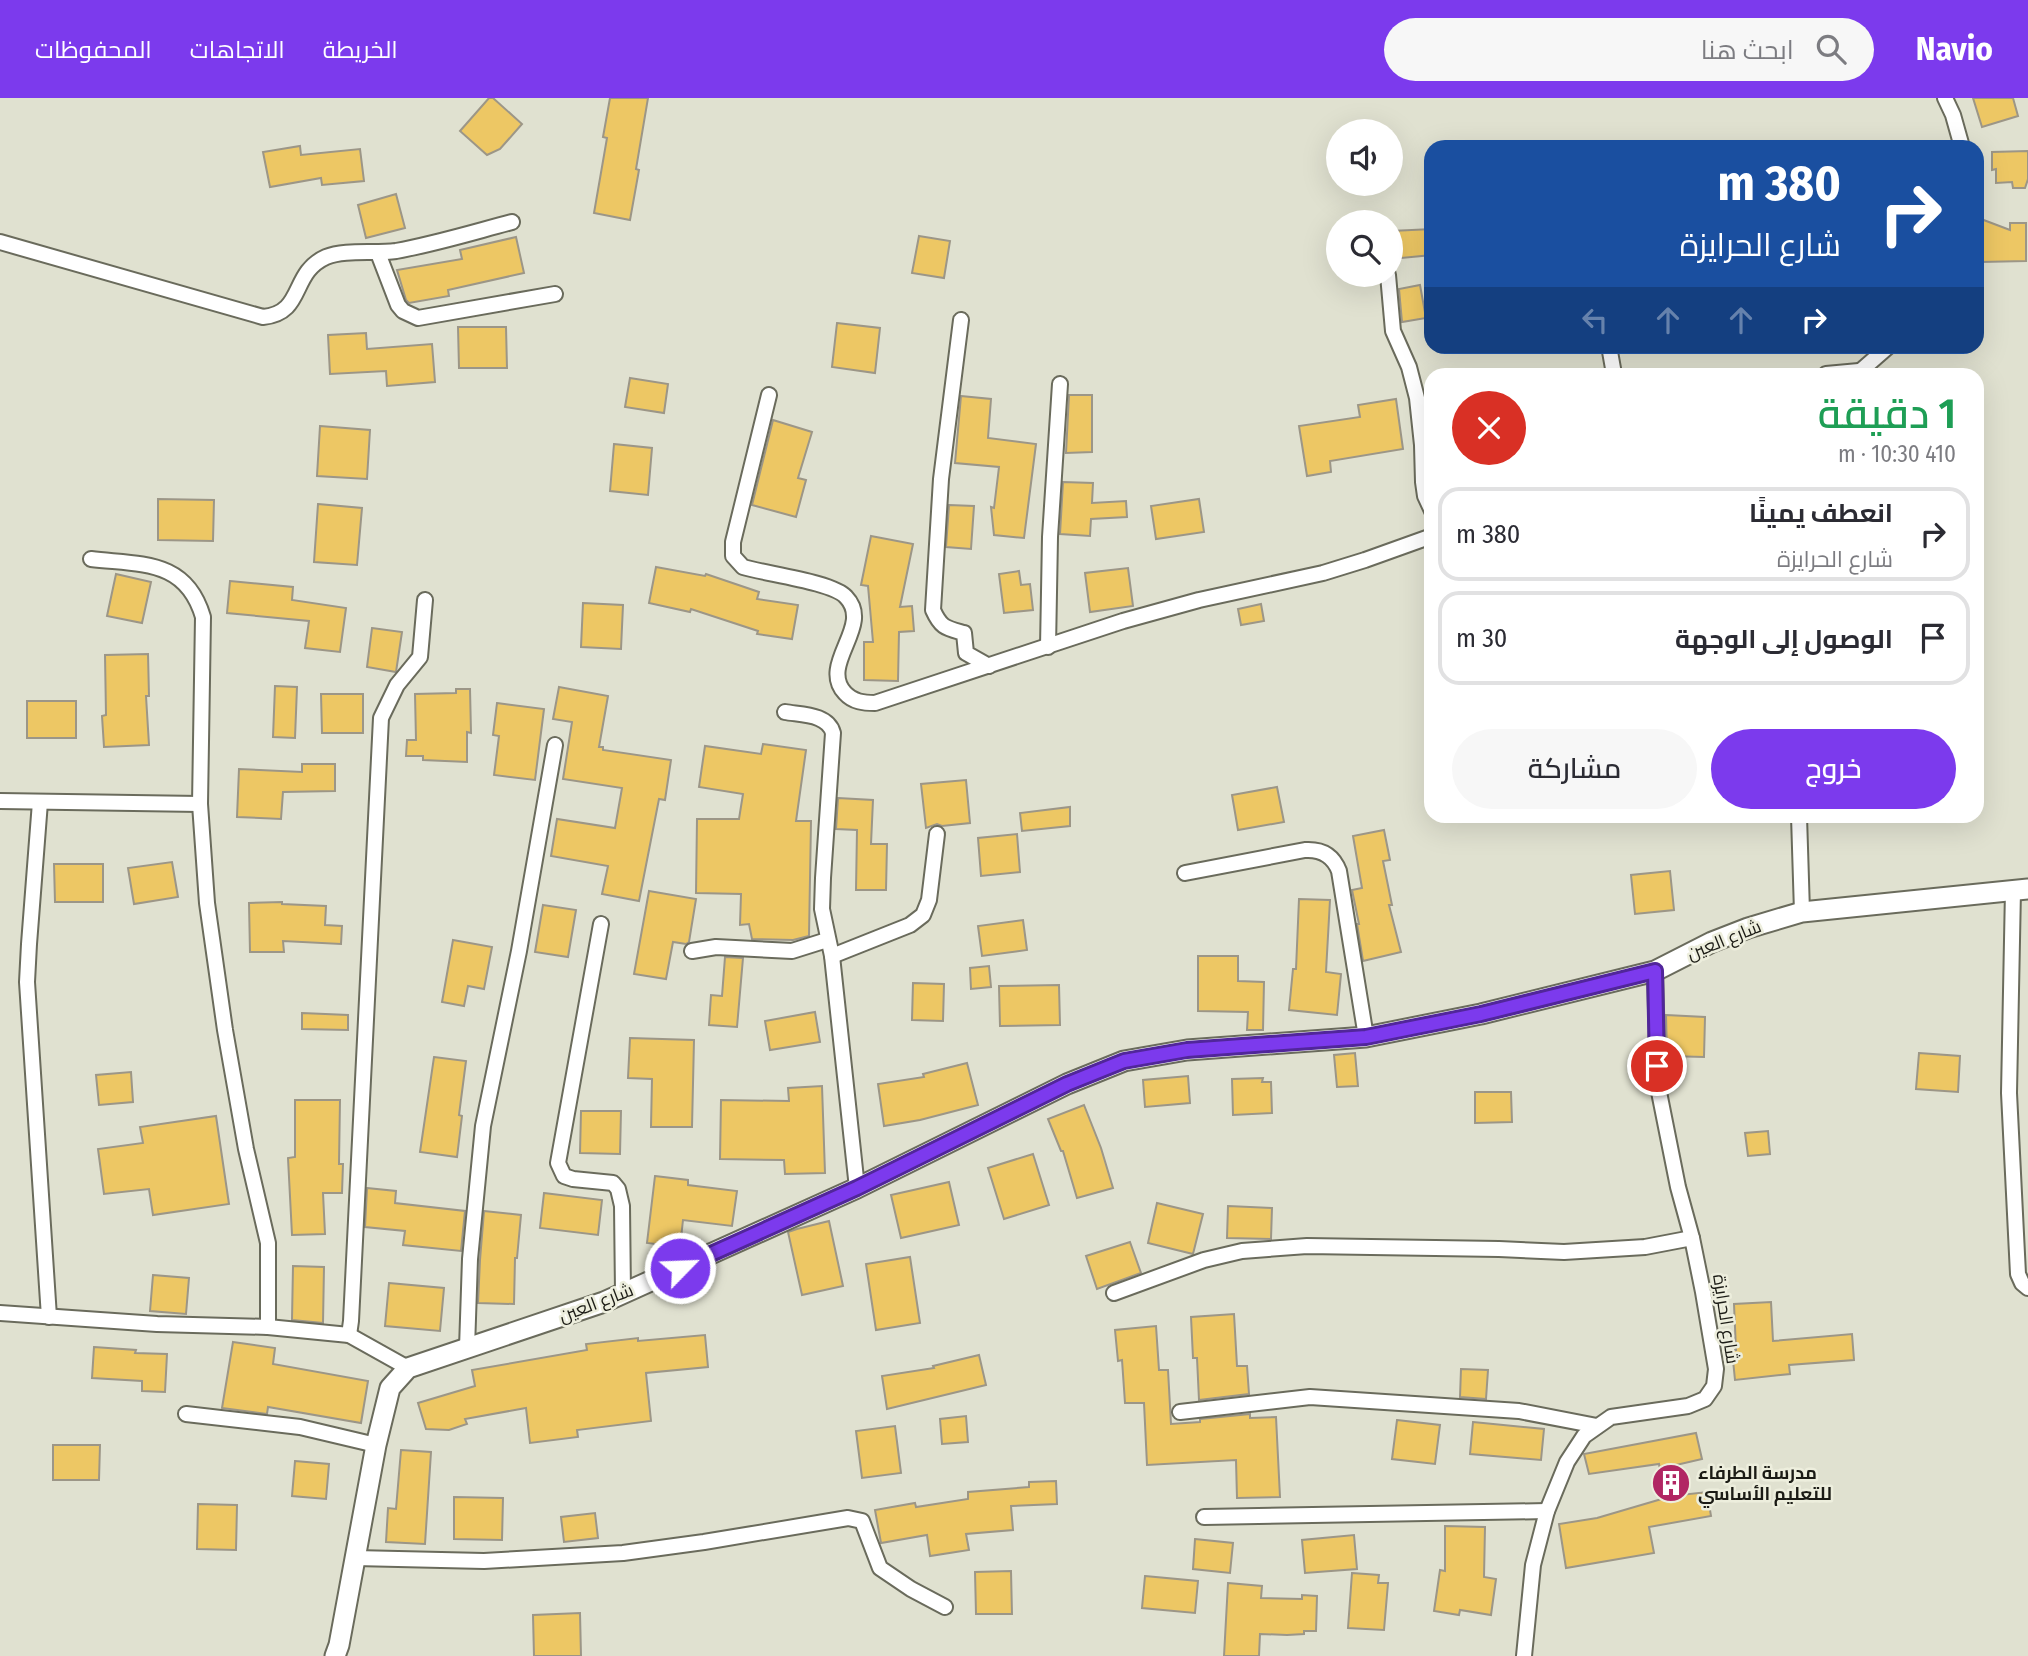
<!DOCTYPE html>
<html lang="ar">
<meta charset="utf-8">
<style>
body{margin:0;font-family:"Fira Sans Condensed",Cairo,sans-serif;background:#f7f7f7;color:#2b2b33;direction:rtl;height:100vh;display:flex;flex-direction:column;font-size:26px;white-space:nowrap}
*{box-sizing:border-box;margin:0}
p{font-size:23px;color:#7c7c81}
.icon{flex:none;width:38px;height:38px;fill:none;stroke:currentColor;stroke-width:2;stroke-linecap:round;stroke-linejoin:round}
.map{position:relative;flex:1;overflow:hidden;direction:ltr}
.details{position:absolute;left:1424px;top:270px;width:560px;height:455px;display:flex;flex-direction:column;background:#fff;border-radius:21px;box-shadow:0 7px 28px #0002;direction:rtl}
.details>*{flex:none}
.hud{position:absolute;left:1424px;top:42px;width:560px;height:214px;border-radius:21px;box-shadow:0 7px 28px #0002;direction:rtl;background:#1a4fa0;color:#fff;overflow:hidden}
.fabs{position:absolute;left:1326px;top:21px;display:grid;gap:14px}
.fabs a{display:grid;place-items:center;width:77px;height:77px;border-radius:50%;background:#fff;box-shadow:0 7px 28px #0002;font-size:35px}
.pin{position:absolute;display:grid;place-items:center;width:60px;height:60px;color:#fff;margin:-30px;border:4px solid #fff;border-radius:50%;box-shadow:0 2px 7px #0007}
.me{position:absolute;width:77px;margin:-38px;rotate:66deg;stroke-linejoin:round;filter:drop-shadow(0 0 5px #0008)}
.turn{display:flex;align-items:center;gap:24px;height:147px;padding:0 28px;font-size:32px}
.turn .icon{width:91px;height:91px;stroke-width:2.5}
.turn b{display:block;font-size:49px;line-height:60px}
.lanes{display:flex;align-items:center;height:66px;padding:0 28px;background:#0003;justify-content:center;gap:35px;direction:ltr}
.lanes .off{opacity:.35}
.round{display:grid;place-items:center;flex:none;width:74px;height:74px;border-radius:37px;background:#f7f7f7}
.headline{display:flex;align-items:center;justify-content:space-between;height:119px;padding:0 28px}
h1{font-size:42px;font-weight:600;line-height:52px;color:#1e9e55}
.primary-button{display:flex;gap:14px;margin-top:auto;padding:14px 28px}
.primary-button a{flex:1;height:80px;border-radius:42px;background:#7c3aed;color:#fff;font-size:28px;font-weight:600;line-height:80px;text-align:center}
.primary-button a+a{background:#f7f7f7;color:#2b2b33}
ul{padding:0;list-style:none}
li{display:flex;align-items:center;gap:21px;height:94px;margin:0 14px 10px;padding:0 14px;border:4px solid #e1e1e2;border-radius:21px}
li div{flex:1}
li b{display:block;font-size:26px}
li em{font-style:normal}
header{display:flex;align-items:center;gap:42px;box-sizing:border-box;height:98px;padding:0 35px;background:#7c3aed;color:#fff}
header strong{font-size:33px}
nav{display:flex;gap:38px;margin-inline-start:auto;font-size:24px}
.search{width:490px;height:63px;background:#f7f7f7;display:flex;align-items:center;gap:18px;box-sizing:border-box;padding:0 24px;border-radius:38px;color:#7c7c81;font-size:26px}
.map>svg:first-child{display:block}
</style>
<header>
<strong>Navio</strong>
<div class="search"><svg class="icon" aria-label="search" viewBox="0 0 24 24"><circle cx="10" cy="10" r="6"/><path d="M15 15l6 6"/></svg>ابحث هنا</div>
<nav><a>الخريطة</a><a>الاتجاهات</a><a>المحفوظات</a></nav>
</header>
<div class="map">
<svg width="2028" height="1558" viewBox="0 0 2028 1558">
<rect width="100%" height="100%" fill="#e0e1d0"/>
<g fill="#edc764" stroke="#9c9687" stroke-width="2">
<polygon points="489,0 493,0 522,26 500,51 487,57 460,33"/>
<polygon points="610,0 648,0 636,71 639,72 630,122 594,115 607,40 603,39"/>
<polygon points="1973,0 2013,0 2018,18 1982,29"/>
<polygon points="300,48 301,57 360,51 364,83 322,87 321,80 270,89 263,54"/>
<polygon points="2028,53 2028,81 2025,90 2013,90 2012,84 1996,85 1996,71 1992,72 1992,54"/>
<polygon points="396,96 405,130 366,140 358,107"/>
<polygon points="1981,121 2010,132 2010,125 2026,125 2026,163 1981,164"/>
<polygon points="1432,131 1432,157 1391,161 1391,133"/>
<polygon points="919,138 950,143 944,180 912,175"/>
<polygon points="516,139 524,175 448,192 449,198 409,205 406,202 397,172 462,161 460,152"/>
<polygon points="1420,187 1426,220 1402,224 1399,191"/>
<polygon points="837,225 880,230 875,275 832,269"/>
<polygon points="458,229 506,229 507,270 459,270"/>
<polygon points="366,235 367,251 432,246 435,284 387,288 386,273 330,276 328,237"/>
<polygon points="630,280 668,286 664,315 625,309"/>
<polygon points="1069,297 1092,297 1092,354 1066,355"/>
<polygon points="961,298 991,301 988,340 1036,346 1024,440 994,437 991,409 994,410 999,369 955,365"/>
<polygon points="1396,301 1403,351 1330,363 1331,374 1307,378 1299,328 1360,319 1358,307"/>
<polygon points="773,322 812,334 798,380 806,382 796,419 752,407"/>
<polygon points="320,328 370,332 367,381 317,378"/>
<polygon points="614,346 652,350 648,397 610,393"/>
<polygon points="1063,384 1093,385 1092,405 1126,403 1127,419 1091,421 1090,438 1060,436"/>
<polygon points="158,401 214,402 213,443 158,442"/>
<polygon points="1199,401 1204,434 1156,441 1151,408"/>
<polygon points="318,406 362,410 357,467 314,464"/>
<polygon points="949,407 974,408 971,451 946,449"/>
<polygon points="871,438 913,446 900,509 912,508 914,533 899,534 898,583 864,582 864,544 873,544 868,488 861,487"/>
<polygon points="656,469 705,478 706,476 759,494 757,501 798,507 792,541 757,536 758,533 691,511 690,514 649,505"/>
<polygon points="1128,470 1133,508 1090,514 1085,475"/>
<polygon points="1019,473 1021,487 1030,486 1033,512 1004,515 999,476"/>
<polygon points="116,476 151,484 142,525 107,518"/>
<polygon points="230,483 293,489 292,502 346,510 340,554 305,550 309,523 227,515"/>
<polygon points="583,505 623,507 621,551 581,549"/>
<polygon points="1261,506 1264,523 1241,527 1238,511"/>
<polygon points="372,530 402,534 396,574 367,569"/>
<polygon points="148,556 149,598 146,598 149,647 104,649 102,618 106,617 105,557"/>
<polygon points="275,588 297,589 295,640 273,639"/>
<polygon points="559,589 608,598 599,649 603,649 603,652 671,662 665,702 659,701 639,803 602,796 608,768 551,758 557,721 615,730 622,690 563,681 572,624 553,621"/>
<polygon points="456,591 470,591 471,635 467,634 467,664 423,662 423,658 406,658 407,642 416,642 415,596 456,595"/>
<polygon points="321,596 363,596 363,635 322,635"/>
<rect x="27" y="603" width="49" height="37"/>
<polygon points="497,605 544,611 535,682 494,677 499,638 493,637"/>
<polygon points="763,646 806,652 796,723 811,723 809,838 793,842 752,841 749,826 740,827 741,796 696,795 697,721 739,721 743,696 699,689 705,648 761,656"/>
<polygon points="302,666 335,666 335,693 283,694 281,721 237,719 239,671 302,674"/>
<polygon points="966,682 970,725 942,728 937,726 926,730 921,686"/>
<polygon points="1277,689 1284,724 1238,732 1232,697"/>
<polygon points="838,700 873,702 871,746 887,746 886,792 856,792 857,732 836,731"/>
<polygon points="1070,709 1070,728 1022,733 1020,715"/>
<polygon points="1384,732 1390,762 1383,763 1392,807 1389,807 1401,854 1363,863 1357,826 1359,826 1352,792 1362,790 1353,738"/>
<polygon points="1017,736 1020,774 981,778 978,740"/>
<polygon points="172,764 178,799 134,806 128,770"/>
<polygon points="54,766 103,766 103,804 55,804"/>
<polygon points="1670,773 1674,812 1635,816 1631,777"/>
<polygon points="649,793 696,801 689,844 686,846 673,844 666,881 634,876"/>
<polygon points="1299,801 1330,802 1326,874 1341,876 1337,917 1289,912 1293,871 1296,871"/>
<polygon points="282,804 282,806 326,808 325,827 342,828 341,846 283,843 284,854 250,854 249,805"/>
<polygon points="543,807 576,812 568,859 535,854"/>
<polygon points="1023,822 1027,852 982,858 978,828"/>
<polygon points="453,842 492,849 484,891 468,888 464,908 442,904"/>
<polygon points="1198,858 1238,858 1238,883 1264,884 1263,932 1247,932 1248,914 1198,913"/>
<polygon points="725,859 743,860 737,929 709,927 711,897 722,898"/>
<polygon points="989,868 991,889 971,891 970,870"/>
<polygon points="913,885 944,886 943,923 912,922"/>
<polygon points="1059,887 1060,927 1000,928 999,888"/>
<polygon points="815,914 820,944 770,952 765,923"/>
<polygon points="302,915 348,917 348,932 302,931"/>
<polygon points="1666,917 1705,919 1704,959 1667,958"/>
<polygon points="630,940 694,942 692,1029 651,1029 652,981 628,980"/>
<polygon points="1355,955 1358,988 1337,989 1334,957"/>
<polygon points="1919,955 1960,958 1958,994 1916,991"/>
<polygon points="434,959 466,963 459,1017 462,1018 457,1059 420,1054"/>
<polygon points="967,965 978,1007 920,1022 884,1028 878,986 924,979 923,976"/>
<polygon points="131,974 133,1004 99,1007 96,977"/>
<polygon points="1188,978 1190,1005 1145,1009 1143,982"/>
<polygon points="1263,980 1262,984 1271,984 1272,1015 1233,1017 1232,981"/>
<polygon points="822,988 825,1075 785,1076 784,1062 720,1061 721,1002 789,1003 788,990"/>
<polygon points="1475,994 1511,994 1512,1024 1475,1025"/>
<polygon points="295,1002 340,1002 339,1066 343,1066 342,1095 323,1095 325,1136 292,1137 288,1060 295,1059"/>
<polygon points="1084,1007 1101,1050 1113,1090 1077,1100 1063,1053 1061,1053 1048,1021"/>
<polygon points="581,1013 621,1013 620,1056 580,1055"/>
<polygon points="216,1018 229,1106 153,1117 149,1091 104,1096 98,1051 143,1045 140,1029"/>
<polygon points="1768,1033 1770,1056 1748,1058 1745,1035"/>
<polygon points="1033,1056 1049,1107 1004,1121 988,1070"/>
<polygon points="655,1078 688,1082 688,1087 737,1093 732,1128 683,1122 680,1149 647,1145"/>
<polygon points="949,1084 959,1127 901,1140 891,1097"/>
<polygon points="367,1090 396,1093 395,1105 465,1113 461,1153 403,1147 405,1133 365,1129"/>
<polygon points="544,1095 602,1102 598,1137 540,1130"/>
<polygon points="1157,1105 1203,1116 1193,1156 1148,1145"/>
<polygon points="1228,1108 1272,1110 1271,1141 1227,1140"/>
<polygon points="484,1113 521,1117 517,1160 515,1160 514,1206 478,1205 480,1162"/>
<polygon points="829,1123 843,1188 802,1197 788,1134 797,1131"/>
<polygon points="1130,1144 1141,1175 1097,1191 1086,1158"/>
<polygon points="910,1159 920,1225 876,1232 866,1166"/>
<polygon points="293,1168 324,1169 323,1225 292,1222"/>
<polygon points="153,1177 189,1180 186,1216 150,1213"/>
<polygon points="389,1185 444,1190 440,1233 385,1228"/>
<polygon points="1771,1204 1773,1243 1852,1236 1854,1262 1789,1267 1790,1276 1735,1282 1732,1252 1736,1252 1734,1206"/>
<polygon points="1234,1216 1237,1268 1247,1268 1249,1296 1199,1302 1197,1260 1193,1260 1191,1219"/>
<polygon points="1156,1228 1159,1272 1168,1272 1171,1326 1200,1324 1200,1321 1250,1316 1250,1320 1276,1319 1280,1399 1237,1400 1236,1362 1147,1367 1144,1305 1125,1305 1122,1262 1118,1263 1115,1232"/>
<polygon points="705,1237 708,1269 646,1275 651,1323 577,1332 578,1339 530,1345 526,1310 465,1321 467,1326 449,1332 426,1331 418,1305 475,1288 472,1272 587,1252 586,1246 638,1240 638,1243"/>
<polygon points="233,1244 275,1250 273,1266 368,1283 361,1325 268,1309 267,1316 222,1310"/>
<polygon points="94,1249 136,1252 135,1255 167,1256 165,1294 142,1293 142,1283 92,1280"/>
<polygon points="979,1257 986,1287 887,1311 882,1278 934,1270 933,1268"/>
<polygon points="1461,1271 1488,1272 1486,1301 1460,1299"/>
<polygon points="966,1318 968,1344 942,1346 940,1321"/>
<polygon points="1397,1322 1440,1327 1435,1366 1392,1361"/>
<polygon points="1473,1324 1544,1331 1541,1362 1470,1356"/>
<polygon points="895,1328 901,1375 862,1380 856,1333"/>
<polygon points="1696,1335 1702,1361 1676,1367 1681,1397 1707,1394 1711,1418 1649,1429 1654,1455 1566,1470 1559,1426 1597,1420 1665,1400 1659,1366 1589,1376 1584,1356"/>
<polygon points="53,1347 100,1347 99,1382 53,1382"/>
<polygon points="401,1352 431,1354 425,1446 386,1444 388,1410 396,1411"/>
<polygon points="295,1363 329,1366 326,1401 292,1398"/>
<polygon points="1056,1383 1057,1406 1011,1408 1013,1432 966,1436 969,1452 930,1458 927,1437 881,1445 875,1412 915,1405 916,1409 968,1401 968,1394 1029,1389 1029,1384"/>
<polygon points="454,1399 503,1400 502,1442 454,1441"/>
<polygon points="198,1406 237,1407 236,1452 197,1451"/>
<polygon points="595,1415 598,1440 564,1444 561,1419"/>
<polygon points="1445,1428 1485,1429 1484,1479 1496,1481 1491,1517 1460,1512 1459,1517 1434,1513 1440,1472 1445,1473"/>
<polygon points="1354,1437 1357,1471 1305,1475 1302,1442"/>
<polygon points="1195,1441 1233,1445 1230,1475 1193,1471"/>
<polygon points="1011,1473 1012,1516 976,1516 975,1474"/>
<polygon points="1352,1475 1379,1477 1378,1485 1388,1485 1384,1532 1348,1530"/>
<polygon points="1145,1478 1198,1483 1195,1515 1142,1510"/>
<polygon points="1228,1485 1262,1488 1261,1500 1302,1501 1302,1497 1317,1498 1316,1533 1304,1533 1304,1536 1287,1537 1260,1536 1259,1558 1224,1558"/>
<polygon points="580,1515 581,1558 534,1558 533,1517"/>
</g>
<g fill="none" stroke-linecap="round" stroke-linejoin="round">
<g stroke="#6a6b5c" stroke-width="18">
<g id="minor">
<polyline points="1945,0 1953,17 1962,49"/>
<path d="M0,144l263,75c42,-4 27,-44 63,-60 19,-8 49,-3 70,-6 39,-7 78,-19 116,-29"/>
<polyline points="378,155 398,207 403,213 418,220 555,196"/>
<polyline points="1388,177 1393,233 1409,269 1417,300 1422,347 1423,384 1425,398 1432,413"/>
<path d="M961,222l-20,159 -8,131c8,18 13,18 31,23l2,20 23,13"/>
<polyline points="1609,248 1614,276"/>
<polyline points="1826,276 1859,273"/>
<polyline points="1857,276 1889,248"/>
<path d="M769,297l-36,147v14l10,11c23,7 90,15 103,30 28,29 -28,67 -1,96 8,9 19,10 30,10l248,-82 76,-21 124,-27 42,-13 67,-24"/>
<path d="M91,461c50,6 95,0 112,58l-3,187 7,99 18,127 21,119 22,94v84"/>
<polyline points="1048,549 1050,439 1060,286"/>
<path d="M785,614c17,3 43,2 48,21l-10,145 -1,31 10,47 25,232"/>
<polyline points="0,703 200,706"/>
<polyline points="40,704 29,846 27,884 49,1219"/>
<polyline points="1799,718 1802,814"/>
<path d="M1185,775l120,-23c16,-1 28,5 34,21l27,166"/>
<polyline points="2013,792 2009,995 2018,1176 2022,1185 2028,1190"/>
<polyline points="601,826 558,1065 564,1078 573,1081 613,1085 618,1091 622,1108 623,1195"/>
<polyline points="692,853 716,849 792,853 827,842"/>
<polyline points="832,858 910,827 923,817 929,802 937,736"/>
<polyline points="1114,1195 1204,1162 1242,1153 1307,1148 1499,1151 1564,1154 1645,1149 1692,1140"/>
<polyline points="0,1215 157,1226 268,1229 349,1237 408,1270"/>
<polyline points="349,1237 351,1223 381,620 397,587 420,559 425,502"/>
<polyline points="467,1250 470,1161 483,1028 519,853 555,647"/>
<polyline points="1180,1314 1310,1299 1519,1313 1597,1328"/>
<polyline points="186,1316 300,1329 376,1347"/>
<polyline points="1204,1419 1547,1413"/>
<polyline points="355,1460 484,1463 623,1455 704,1444 848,1420 862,1423 880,1470 911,1491 945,1509"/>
<polyline points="1524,1558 1533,1467 1547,1413 1567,1364 1584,1338 1611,1319 1688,1308 1705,1301 1714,1288 1716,1271 1703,1194 1692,1140 1678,1089 1658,989 1655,873"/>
</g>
</g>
<g stroke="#6a6b5c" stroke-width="23">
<polyline id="tertiary" points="335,1558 339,1547 376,1347 390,1290 408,1270 604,1204 857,1090 1067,986 1124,963 1187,952 1366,939 1481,916 1655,873 1712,844 1748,830 1802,814 2028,791"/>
</g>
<use href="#minor" stroke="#fff" stroke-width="14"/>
<use href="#tertiary" stroke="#fff" stroke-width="19"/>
</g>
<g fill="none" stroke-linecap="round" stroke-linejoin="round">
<g stroke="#51269a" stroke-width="18">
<polyline id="route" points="680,1170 857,1090 1067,986 1124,963 1187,952 1366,939 1481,916 1655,873 1657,968"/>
</g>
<use href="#route" stroke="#7c3aed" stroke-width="12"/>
</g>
<defs>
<g id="building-disc" transform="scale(2.0125)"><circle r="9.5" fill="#b12663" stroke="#edeedd"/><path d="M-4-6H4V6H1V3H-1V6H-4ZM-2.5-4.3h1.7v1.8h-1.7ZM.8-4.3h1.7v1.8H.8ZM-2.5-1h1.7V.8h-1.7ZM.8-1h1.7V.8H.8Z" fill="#fff"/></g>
</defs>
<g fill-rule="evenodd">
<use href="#building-disc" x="1671" y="1385"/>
</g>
<g text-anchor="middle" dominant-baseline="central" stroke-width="5" stroke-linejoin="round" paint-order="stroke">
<g font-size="18" fill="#1b1b15" stroke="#edeedd">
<text transform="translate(1724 842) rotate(-22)">شارع العين</text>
<text transform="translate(596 1205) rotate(-21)">شارع العين</text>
<text transform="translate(1726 1221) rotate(81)">شارع الحرايزة</text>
</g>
<g font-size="18" font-weight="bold" fill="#1b1b15" stroke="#edeedd" text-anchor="start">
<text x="1698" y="1375">مدرسة الطرفاء<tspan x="1698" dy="21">للتعليم الأساسي</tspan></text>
</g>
</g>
</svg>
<div class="fabs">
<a><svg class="icon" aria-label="sound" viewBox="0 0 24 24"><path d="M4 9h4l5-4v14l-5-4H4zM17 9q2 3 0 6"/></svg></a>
<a><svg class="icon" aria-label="search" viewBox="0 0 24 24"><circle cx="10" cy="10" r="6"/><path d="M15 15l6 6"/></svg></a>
</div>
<div class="pin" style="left:1657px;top:968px;background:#d93025"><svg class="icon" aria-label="arrive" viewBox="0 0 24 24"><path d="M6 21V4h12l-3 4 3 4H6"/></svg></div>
<svg class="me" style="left:680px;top:1170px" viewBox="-20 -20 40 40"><circle r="17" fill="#7c3aed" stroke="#fff" stroke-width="3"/><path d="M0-11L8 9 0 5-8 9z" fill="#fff"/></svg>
<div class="hud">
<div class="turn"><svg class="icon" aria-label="right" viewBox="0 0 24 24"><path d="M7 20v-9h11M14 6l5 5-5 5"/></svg><div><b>380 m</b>شارع الحرايزة</div></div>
<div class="lanes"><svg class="icon off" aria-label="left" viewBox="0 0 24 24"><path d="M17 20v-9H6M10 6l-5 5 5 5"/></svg><svg class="icon off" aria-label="ahead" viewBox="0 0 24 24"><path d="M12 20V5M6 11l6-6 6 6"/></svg><svg class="icon off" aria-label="ahead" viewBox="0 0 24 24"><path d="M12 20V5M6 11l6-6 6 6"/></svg><svg class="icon" aria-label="right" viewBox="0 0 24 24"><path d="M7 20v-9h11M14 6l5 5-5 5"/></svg></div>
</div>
<section class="details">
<div class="headline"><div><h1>1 دقيقة</h1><p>410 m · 10:30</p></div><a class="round" style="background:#d93025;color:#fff"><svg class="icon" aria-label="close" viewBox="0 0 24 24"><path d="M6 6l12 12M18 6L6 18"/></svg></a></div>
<ul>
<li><svg class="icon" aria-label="right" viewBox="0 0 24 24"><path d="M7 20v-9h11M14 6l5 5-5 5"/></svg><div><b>انعطف يمينًا</b><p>شارع الحرايزة</p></div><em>380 m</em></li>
<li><svg class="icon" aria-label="arrive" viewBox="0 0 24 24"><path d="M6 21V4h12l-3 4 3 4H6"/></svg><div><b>الوصول إلى الوجهة</b></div><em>30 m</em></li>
</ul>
<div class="primary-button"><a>خروج</a><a>مشاركة</a></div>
</section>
</div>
